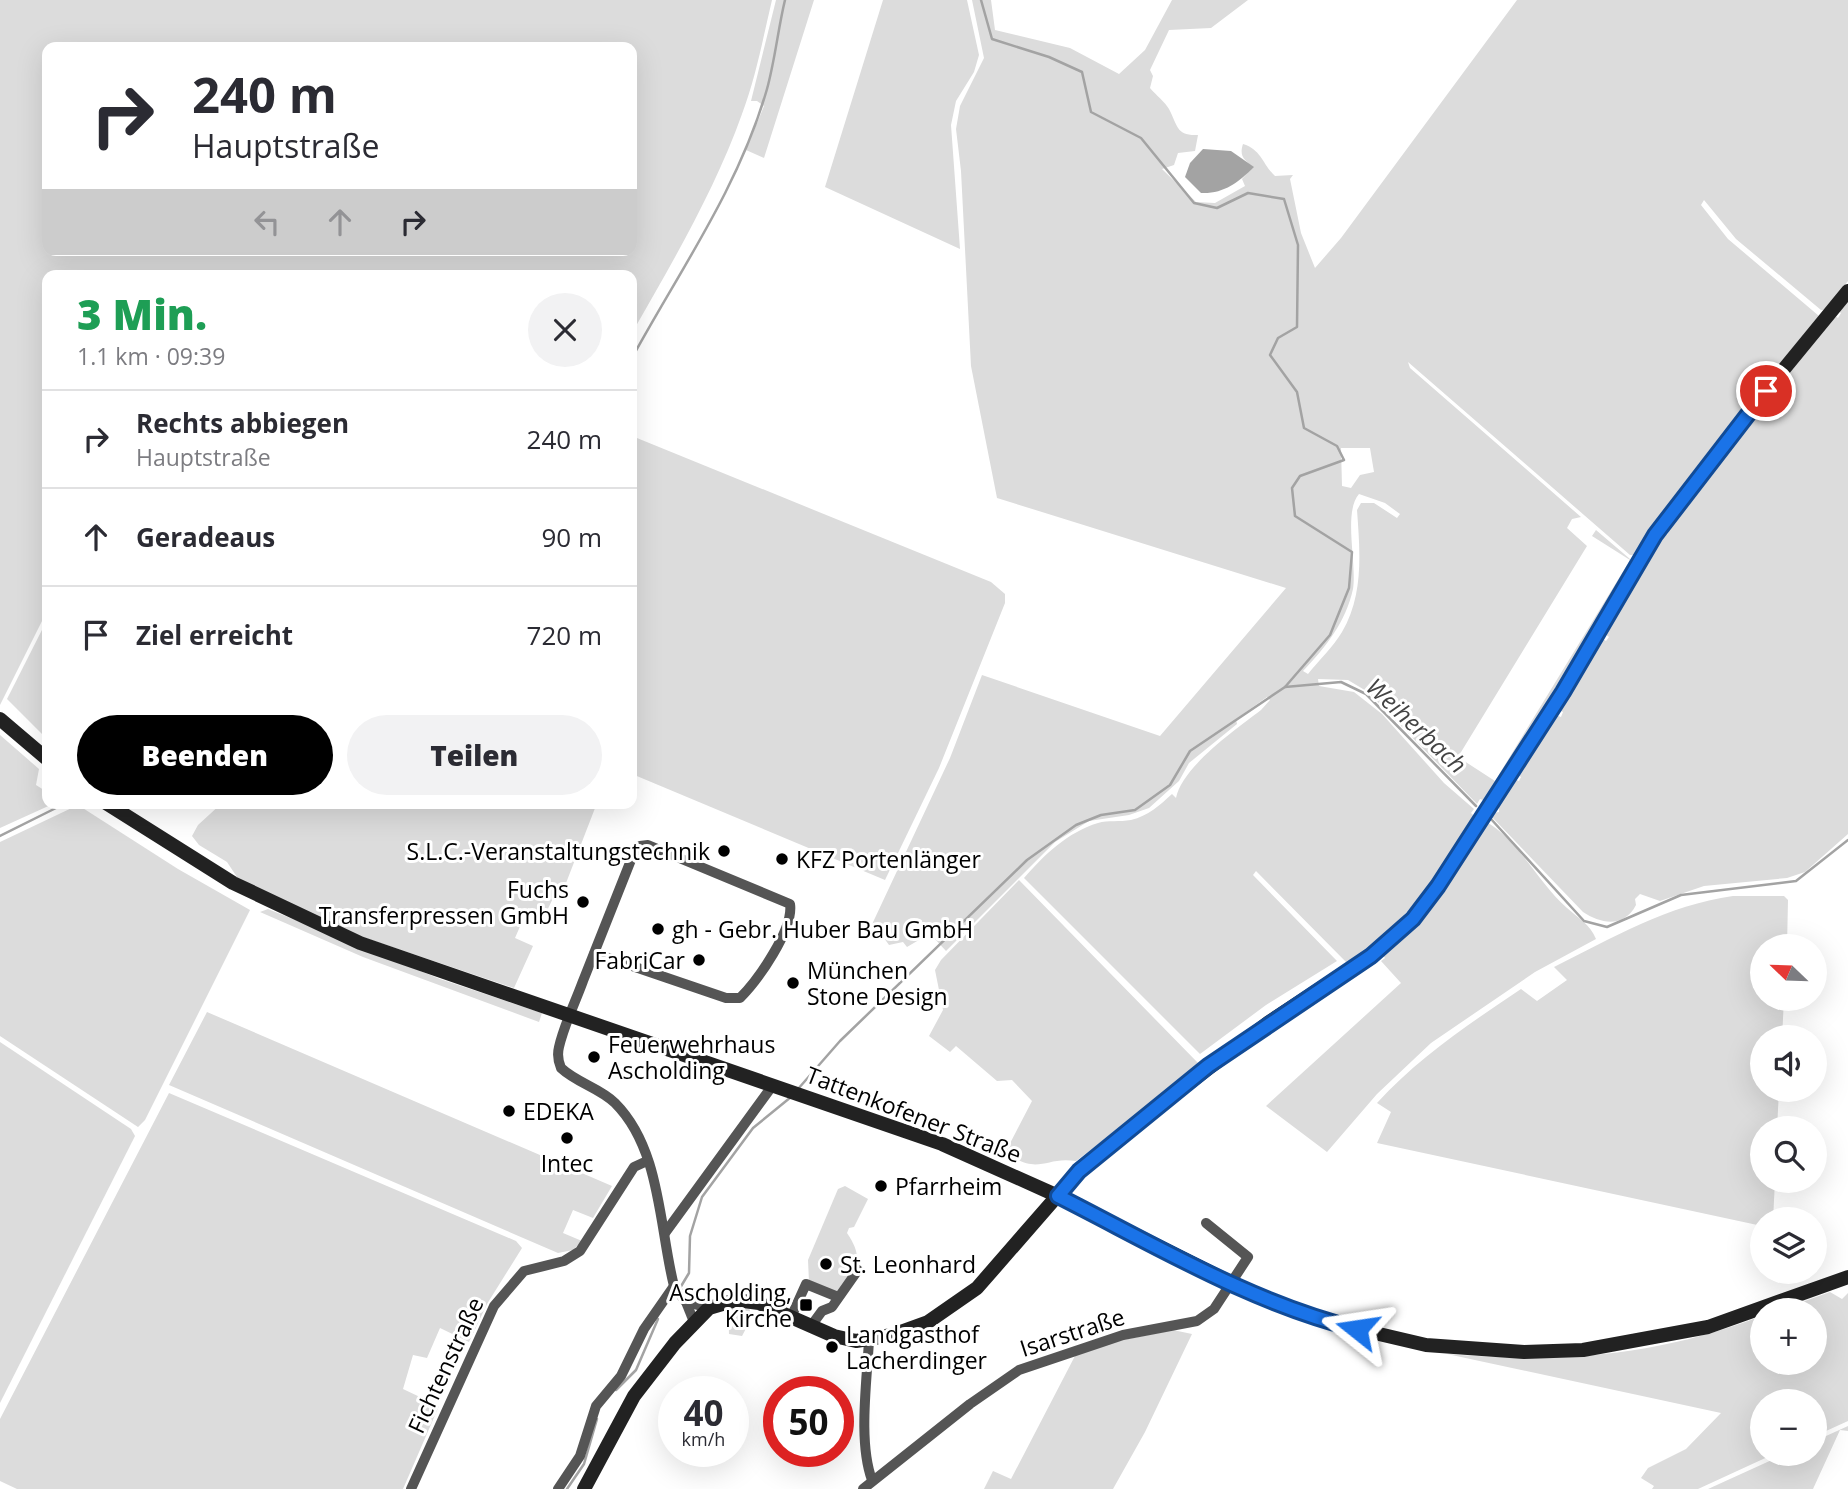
<!DOCTYPE html>
<html lang="de">
<meta charset="utf-8">
<style>
body{margin:0;font-family:"Open Sans",sans-serif;background:#f2f2f3;color:#2b2b33;height:100vh;display:flex;flex-direction:column;font-size:26px;white-space:nowrap}
*{box-sizing:border-box;margin:0}
p{font-size:23px;color:#7c7c81}
.icon{flex:none;width:38px;height:38px;fill:none;stroke:currentColor;stroke-width:2;stroke-linecap:round;stroke-linejoin:round}
.map{position:relative;flex:1;overflow:hidden}
.drawer{position:absolute;left:42px;top:270px;width:595px;height:539px;display:flex;flex-direction:column;background:#fff;border-radius:14px;box-shadow:0 7px 28px #0002}
.drawer>*{flex:none}
.guide{position:absolute;left:42px;top:42px;width:595px;height:214px;border-radius:14px;box-shadow:0 7px 28px #0002;background:#fff;color:#2b2b33;overflow:hidden}
.needle{width:46px;rotate:293deg}
.buttons{position:absolute;left:1750px;top:934px;display:grid;gap:14px}
.buttons a{display:grid;place-items:center;width:77px;height:77px;border-radius:50%;background:#fff;box-shadow:0 7px 28px #0002;font-size:35px}
.speed{position:absolute;left:658px;top:1376px;display:flex;gap:14px;font-size:35px;font-weight:700;text-align:center}
.speed>*{display:grid;place-content:center;width:91px;height:91px;border-radius:50%;background:#fff;box-shadow:0 7px 28px #0002;line-height:1}
.speed small{font-size:18px;font-weight:400}
.speed .limit{border:10px solid #d22;background:#fff;color:#111}
.pin{position:absolute;display:grid;place-items:center;width:60px;height:60px;color:#fff;margin:-30px;border:4px solid #fff;border-radius:50%;box-shadow:0 2px 7px #0007}
.me{position:absolute;width:77px;margin:-38px;rotate:285deg;stroke-linejoin:round;filter:drop-shadow(0 0 5px #0008)}
.turn{display:flex;align-items:center;gap:24px;height:147px;padding:0 35px;font-size:32px}
.turn .icon{width:91px;height:91px;stroke-width:2.5}
.turn b{display:block;font-size:49px;line-height:60px}
.lanes{display:flex;align-items:center;height:66px;padding:0 35px;background:#0003;justify-content:center;gap:35px;direction:ltr}
.lanes .off{opacity:.35}
.round{display:grid;place-items:center;flex:none;width:74px;height:74px;border-radius:37px;background:#f2f2f3}
.headline{display:flex;align-items:center;justify-content:space-between;height:119px;padding:0 35px}
h1{font-size:42px;font-weight:800;line-height:52px;color:#1e9e55}
.primary-button{display:flex;gap:14px;margin-top:auto;padding:14px 35px}
.primary-button a{flex:1;height:80px;border-radius:42px;background:#000;color:#fff;font-size:28px;font-weight:800;line-height:80px;text-align:center}
.primary-button a+a{background:#f2f2f3;color:#2b2b33}
ul{padding:0;list-style:none}
li{display:flex;align-items:center;gap:21px;height:98px;padding:0 35px;border-top:2px solid #e1e1e2}
li div{flex:1}
li b{display:block;font-size:26px}
li em{font-style:normal}
.map>svg:first-child{display:block}
</style>
<div class="map">
<svg width="1848" height="1489" viewBox="0 0 1848 1489">
<rect width="100%" height="100%" fill="#fff"/>
<g fill="#dcdcdc" fill-rule="evenodd">
<path d="M0,0h772c-9,38 -16,77 -30,114 -27,76 -70,149 -110,219v-58h-585v336l-47,94zM47,47h585v203h-585z"/>
<polygon points="776,0 814,0 764,158 746,150 764,106 757,101 751,101"/>
<polygon points="883,0 967,0 979,55 974,72 956,101 951,125 960,249 825,187"/>
<path d="M972,0h19l4,30 75,18 49,26 26,-24 27,-50h76l-37,28 -42,2 -19,40 3,6 -3,12c6,7 15,14 19,21 9,17 7,27 29,26l-3,16 -17,2 -4,12 -12,4 34,33 19,1 30,-17 -3,-7 11,-12c-9,-7 -14,-11 -10,-23 19,6 19,20 32,32l18,-1 -3,4 11,54 14,35 26,-30 176,-238h331v281l-23,29h-4l-85,-71 -32,-39 -3,5 27,34 91,77c-63,78 -131,154 -184,239h-5l-222,-193 2,6 171,149 -9,2 -5,9 20,18 -129,211 37,24 135,-221 -38,-24 4,-6 34,29 1,4 -43,77 -102,161 -6,-2 -3,5 -109,-112 -20,-12 -30,-1 1,7 35,6 28,22 62,69 30,26 -3,4 4,4c-37,57 -70,110 -128,146l-91,-92 -3,4 84,86 -71,44 -66,49 -176,-176c20,-23 44,-46 74,-55 10,-3 22,-1 33,-3 17,-4 29,-15 41,-26l4,4c6,-31 60,-69 85,-88l9,-10 -3,-3 -31,22 1,5 -48,39 -10,18 -30,27 -20,7 -40,6 -34,21 -109,109 -12,-13 -10,-1 -17,10 -4,-5 -14,3 -5,-7 -17,-3 83,-177 32,-83 178,61 126,-148 -289,-90 -26,-132 -10,-195 -5,-42 4,-23 24,-48zM1341,448h29l4,24 -14,3 -9,13 -9,-2zM1359,494l26,9 15,11 -3,4 -23,-15h-13l-4,7c3,41 7,85 -15,122 -9,15 -23,28 -34,42l-5,-3c22,-23 43,-49 50,-82 4,-25 -10,-77 6,-95z"/>
<path d="M1848,297v537l-43,38 -18,6 -83,8 -44,15 -20,-7 -5,5 1,6c-12,23 -35,19 -53,7l-94,-98 10,-2v-4l-7,1 20,-31 7,3 2,-4 -6,-4 38,-59 8,3 2,-5 -7,-3 44,-72 6,4 3,-4 -6,-5 58,-100 6,3 2,-4 -5,-3 71,-93 4,3 3,-3 -4,-3 96,-117 4,3 3,-5 -3,-2z"/>
<polygon points="632,436 991,582 1005,594 1005,603 939,768 885,880 632,774"/>
<polygon points="47,620 47,739 7,699"/>
<polygon points="0,735 39,769 36,785 47,792 47,803 55,803 0,828"/>
<polygon points="222,803 597,803 561,896 555,894 545,915 528,908 515,938 533,946 514,988 348,932 239,880 227,862 199,845 192,836 198,825"/>
<polygon points="78,805 178,869 250,910 145,1120 138,1127 0,1036 0,842"/>
<path d="M1485,821c34,19 53,62 82,87 11,10 23,16 29,31l-61,33 -104,71 -54,51 -50,58 -61,-46 135,-123 -20,-22 4,-3 -4,-5z"/>
<path d="M1019,880l179,183 -4,8 -118,90c-30,-5 -36,14 -67,-6l-2,-6 25,-48 -20,-21 -15,1 -41,-35 -6,6 -21,-16 14,-26 -8,-40 6,-10z"/>
<path d="M1733,896h51l4,4 -1,47h-25v52h22l-2,39h-20v52h17l-2,39h-15v52h13l-2,39h-11v6l-385,-83 14,-31 -14,-9c42,-46 92,-79 144,-114l16,12 30,-21 -13,-13c58,-29 114,-62 179,-71z"/>
<polygon points="268,909 440,979 542,1013 539,1022 363,957 260,912"/>
<polygon points="207,1012 612,1186 593,1218 573,1210 563,1233 582,1241 573,1250 558,1253 169,1085"/>
<polygon points="0,1042 131,1129 135,1136 0,1403"/>
<polygon points="169,1093 516,1241 522,1248 487,1304 469,1342 440,1328 427,1358 413,1355 403,1389 439,1406 403,1489 17,1489 0,1481 0,1419"/>
<path d="M845,1186l23,13 -14,28 -5,1 -2,5c19,28 8,36 -9,60l-29,-11 -1,-22 30,-71z"/>
<path d="M1830,1292l12,7 6,-6v128l-33,15v-34h-53v52h12l-76,35h-46l2,-3 -13,-8 7,-10 38,-19 35,-36 -274,-59c116,9 205,3 315,-38v47h53v-52h-38z"/>
<polygon points="746,1305 750,1310 750,1321 742,1336 729,1334 728,1306"/>
<polygon points="1173,1330 1192,1334 1145,1432 1113,1489 984,1489 993,1471 1011,1479 1076,1354 1123,1340"/>
<polygon points="1848,1426 1848,1431 1840,1430 1813,1489 1708,1489 1785,1454 1815,1454 1815,1441"/>
</g>
<path fill="#a3a3a3" d="M1203,149l28,2 23,16c-16,16 -31,27 -53,26l-16,-16 5,-14z"/>
<g fill="none" stroke-linecap="round" stroke-linejoin="round">
<g stroke="#a3a3a3" stroke-width="2.5">
<path d="M632,358c48,-88 107,-171 135,-269 8,-29 11,-60 18,-89"/>
<polyline points="1285,687 1341,682 1366,694 1476,806"/>
<polyline points="1491,819 1584,921 1607,927 1681,895 1796,881 1848,840"/>
<polyline points="0,836 66,803"/>
<polyline points="798,1089 840,1041 1027,860 1076,825 1101,815 1135,810 1170,785 1190,751 1285,687 1330,635 1349,588 1352,552 1295,516 1292,488 1300,476 1344,460 1337,446 1304,428 1297,392 1270,355 1278,338 1297,327 1298,245 1284,199 1248,193 1217,208 1194,203 1141,138 1091,112 1082,72 1049,57 992,39 981,0"/>
<polyline points="680,1288 689,1273 690,1236 702,1197 753,1128 791,1097"/>
<polyline points="616,1390 636,1370 658,1319"/>
<polyline points="567,1489 584,1464 597,1419"/>
</g>
<g stroke="#555" stroke-width="10">
<path d="M594,953l132,45h14c18,-18 54,-69 50,-94l-142,-59 -8,1 -9,14c-16,40 -32,81 -48,121 -8,22 -19,44 -24,66 -2,8 -1,14 2,21 16,15 39,20 54,35 46,46 44,124 59,183l12,16 23,6"/>
<polyline points="665,1233 773,1085"/>
<polyline points="686,1302 694,1322"/>
<polyline points="792,1315 806,1284 838,1297"/>
<polyline points="811,1326 822,1311 832,1307 858,1270"/>
<path d="M869,1340c-2,41 -11,102 3,140"/>
<polyline points="411,1489 494,1306 524,1271 564,1261 580,1251 634,1167 647,1161"/>
<polyline points="558,1489 580,1456 596,1406 621,1376 644,1329 674,1286"/>
<polyline points="863,1489 970,1404 1019,1370 1123,1335 1197,1321 1214,1309 1248,1257 1206,1223"/>
</g>
<g stroke="#222" stroke-width="14">
<polyline points="0,719 47,759"/>
<polyline points="106,803 233,883 360,943 942,1144 1058,1196 1230,1282 1290,1309 1332,1323 1426,1345 1524,1352 1583,1350 1708,1327 1848,1277"/>
<polyline points="584,1489 634,1396 675,1343 709,1308 736,1300 759,1303 834,1336 856,1341 892,1335 928,1322 977,1288 1079,1171 1132,1127 1269,1022 1371,955 1413,919 1438,886 1563,692 1655,535 1751,409 1848,291"/>
</g>
</g>
<g fill="none" stroke-linecap="round" stroke-linejoin="round">
<g stroke="#114b97" stroke-width="18">
<path id="route" d="M1357,1329c-106,-26 -202,-84 -299,-133l21,-25 129,-105 163,-110 42,-37 25,-33 125,-194 92,-157 111,-144"/>
</g>
<use href="#route" stroke="#1a73e8" stroke-width="12"/>
</g>
<g fill="#000" stroke="#fff" stroke-width="2.5">
<circle cx="724" cy="851" r="7"/>
<circle cx="782" cy="859" r="7"/>
<circle cx="583" cy="902" r="7"/>
<circle cx="658" cy="929" r="7"/>
<circle cx="699" cy="960" r="7"/>
<circle cx="793" cy="983" r="7"/>
<circle cx="594" cy="1057" r="7"/>
<circle cx="509" cy="1111" r="7"/>
<circle cx="567" cy="1138" r="7"/>
<circle cx="881" cy="1186" r="7"/>
<circle cx="826" cy="1264" r="7"/>
<rect x="799" y="1298" width="14" height="14" rx="3.5"/>
<circle cx="832" cy="1347" r="7"/>
</g>
<g text-anchor="middle" dominant-baseline="central" stroke-width="6" stroke-linejoin="round" paint-order="stroke">
<g font-size="23" fill="#000" stroke="#fff" text-anchor="start">
<text x="710" y="851" text-anchor="end">S.L.C.-Veranstaltungstechnik</text>
<text x="796" y="859">KFZ Portenlänger</text>
<text x="569" y="889" text-anchor="end">Fuchs<tspan x="569" dy="26">Transferpressen GmbH</tspan></text>
<text x="672" y="929">gh - Gebr. Huber Bau GmbH</text>
<text x="685" y="960" text-anchor="end">FabriCar</text>
<text x="807" y="970">München<tspan x="807" dy="26">Stone Design</tspan></text>
<text x="608" y="1044">Feuerwehrhaus<tspan x="608" dy="26">Ascholding</tspan></text>
<text x="523" y="1111">EDEKA</text>
<text x="567" y="1163" text-anchor="middle">Intec</text>
<text x="895" y="1186">Pfarrheim</text>
<text x="840" y="1264">St. Leonhard</text>
<text x="792" y="1292" text-anchor="end">Ascholding,<tspan x="792" dy="26">Kirche</tspan></text>
<text x="846" y="1334">Landgasthof<tspan x="846" dy="26">Lacherdinger</tspan></text>
</g>
<g font-size="23" fill="#000" stroke="#fff">
<text transform="translate(914 1114) rotate(21)">Tattenkofener Straße</text>
<text transform="translate(1072 1332) rotate(-18)">Isarstraße</text>
<text transform="translate(445 1365) rotate(-65)">Fichtenstraße</text>
</g>
<g font-size="24" font-style="italic" fill="#444" stroke="#fff">
<text transform="translate(1417 725) rotate(43)">Weiherbach</text>
</g>
</g>
</svg>
<div class="buttons">
<a><svg class="needle" viewBox="-14 -14 28 28"><path d="M0-13l5 13h-10z" fill="#e53935"/><path d="M0 13l5-13h-10z" fill="#7c7c81"/></svg></a>
<a><svg class="icon" aria-label="sound" viewBox="0 0 24 24"><path d="M4 9h4l5-4v14l-5-4H4zM17 9q2 3 0 6"/></svg></a>
<a><svg class="icon" aria-label="search" viewBox="0 0 24 24"><circle cx="10" cy="10" r="6"/><path d="M15 15l6 6"/></svg></a>
<a><svg class="icon" aria-label="layers" viewBox="0 0 24 24"><path d="M12 4l9 5-9 5-9-5zM3 14l9 5 9-5"/></svg></a>
<a>+</a>
<a>−</a>
</div>
<div class="speed"><div>40<small>km/h</small></div><div class="limit">50</div></div>
<div class="pin" style="left:1766px;top:391px;background:#d93025"><svg class="icon" aria-label="arrive" viewBox="0 0 24 24"><path d="M6 21V4h12l-3 4 3 4H6"/></svg></div>
<svg class="me" style="left:1357px;top:1329px" viewBox="-20 -20 40 40"><path d="M0-17L14 15 0 8-14 15z" fill="#1a73e8" stroke="#fff" stroke-width="4"/></svg>
<div class="guide">
<div class="turn"><svg class="icon" aria-label="right" viewBox="0 0 24 24"><path d="M7 20v-9h11M14 6l5 5-5 5"/></svg><div><b>240 m</b>Hauptstraße</div></div>
<div class="lanes"><svg class="icon off" aria-label="left" viewBox="0 0 24 24"><path d="M17 20v-9H6M10 6l-5 5 5 5"/></svg><svg class="icon off" aria-label="ahead" viewBox="0 0 24 24"><path d="M12 20V5M6 11l6-6 6 6"/></svg><svg class="icon" aria-label="right" viewBox="0 0 24 24"><path d="M7 20v-9h11M14 6l5 5-5 5"/></svg></div>
</div>
<section class="drawer">
<div class="headline"><div><h1>3 Min.</h1><p>1.1 km · 09:39</p></div><a class="round"><svg class="icon" aria-label="close" viewBox="0 0 24 24"><path d="M6 6l12 12M18 6L6 18"/></svg></a></div>
<ul>
<li><svg class="icon" aria-label="right" viewBox="0 0 24 24"><path d="M7 20v-9h11M14 6l5 5-5 5"/></svg><div><b>Rechts abbiegen</b><p>Hauptstraße</p></div><em>240 m</em></li>
<li><svg class="icon" aria-label="ahead" viewBox="0 0 24 24"><path d="M12 20V5M6 11l6-6 6 6"/></svg><div><b>Geradeaus</b></div><em>90 m</em></li>
<li><svg class="icon" aria-label="arrive" viewBox="0 0 24 24"><path d="M6 21V4h12l-3 4 3 4H6"/></svg><div><b>Ziel erreicht</b></div><em>720 m</em></li>
</ul>
<div class="primary-button"><a>Beenden</a><a>Teilen</a></div>
</section>
</div>
